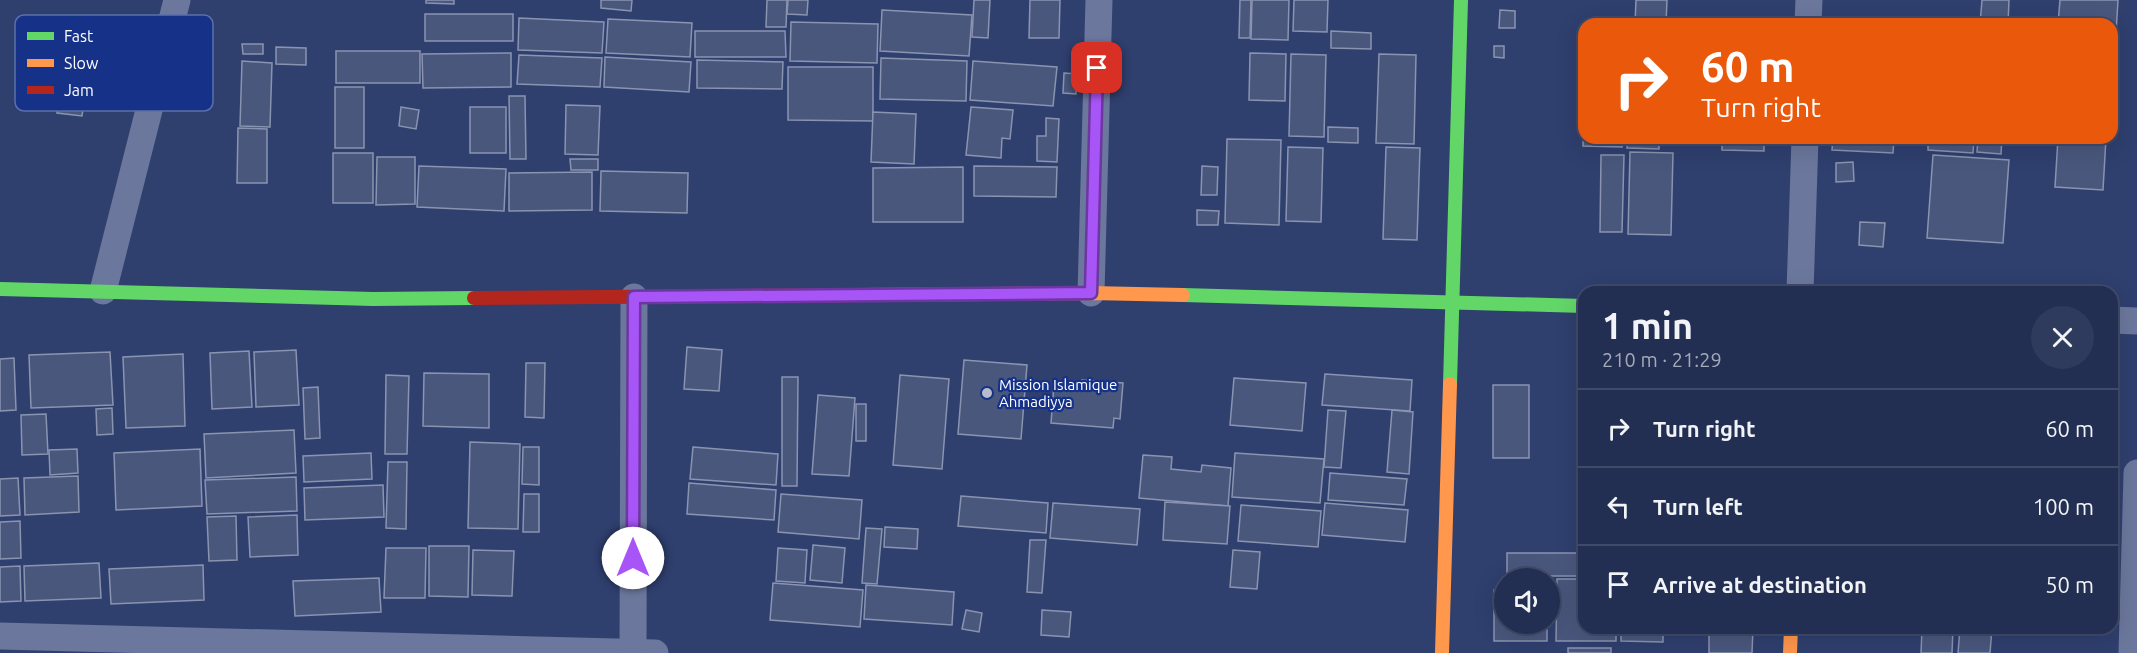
<!DOCTYPE html>
<meta charset="utf-8">
<style>
body{margin:0;font-family:Ubuntu,sans-serif;background:#2f3b5c;color:#f1f3f6;height:100vh;display:flex;flex-direction:column;font-size:22px;white-space:nowrap}
*{box-sizing:border-box;margin:0}
p{font-size:20px;color:#a3a9b8}
.icon{flex:none;width:33px;height:33px;fill:none;stroke:currentColor;stroke-width:2;stroke-linecap:round;stroke-linejoin:round}
.map{position:relative;flex:1;overflow:hidden}
.panel{position:absolute;left:1578px;top:286px;width:540px;height:348px;display:flex;flex-direction:column;background:#232f52;border-radius:18px;box-shadow:0 6px 24px #0002,0 0 0 2px #404a69}
.panel>*{flex:none}
.guide{position:absolute;left:1578px;top:18px;width:540px;height:126px;border-radius:18px;box-shadow:0 6px 24px #0002,0 0 0 2px #404a69;background:#ea580c;color:#fff;overflow:hidden}
.fabs{position:absolute;left:1494px;top:568px;display:grid;gap:12px}
.fabs a{display:grid;place-items:center;width:66px;height:66px;border-radius:50%;background:#232f52;box-shadow:0 6px 24px #0002,0 0 0 2px #404a69;font-size:30px}
.pin{position:absolute;display:grid;place-items:center;width:51px;height:51px;color:#fff;margin:-26px;border-radius:12px;box-shadow:0 3px 9px #0006}
.me{position:absolute;width:66px;margin:-33px;rotate:0deg;stroke-linejoin:round;filter:drop-shadow(0 0 4px #0008)}
.turn{display:flex;align-items:center;gap:21px;height:126px;padding:0 24px;font-size:27px}
.turn .icon{width:78px;height:78px;stroke-width:2.5}
.turn b{display:block;font-size:42px;line-height:51px}
.round{display:grid;place-items:center;flex:none;width:63px;height:63px;border-radius:32px;background:#2f3b5c}
.head{display:flex;align-items:center;justify-content:space-between;height:102px;padding:0 24px}
h1{font-size:36px;font-weight:600;line-height:45px}
ul{padding:0;list-style:none}
li{display:flex;align-items:center;gap:18px;height:78px;padding:0 24px;border-top:2px solid #404a69}
li div{flex:1}
li b{display:block;font-size:22px}
li em{font-style:normal}
.map>svg:first-child{display:block}
</style>
<div class="map">
<svg width="2137" height="653" viewBox="0 0 2137 653">
<rect width="100%" height="100%" fill="#2f3f6e"/>
<g fill="#4a577d" stroke="#8a94b1" stroke-width="1.5">
<polygon points="426,0 454,0 454,4 426,3"/>
<polygon points="601,0 632,0 631,11 601,8"/>
<polygon points="767,0 787,0 786,27 766,27"/>
<polygon points="788,0 808,0 807,15 787,14"/>
<polygon points="974,0 990,0 988,38 972,37"/>
<polygon points="1030,0 1060,0 1059,38 1029,38"/>
<polygon points="1240,0 1251,0 1250,38 1239,38"/>
<polygon points="1252,0 1289,0 1288,40 1251,39"/>
<polygon points="1294,0 1328,0 1327,32 1293,31"/>
<polygon points="1636,0 1667,0 1666,24 1635,24"/>
<polygon points="1982,0 2009,0 2008,24 1980,24"/>
<polygon points="2060,0 2118,0 2114,68 2112,24 2058,24"/>
<polygon points="882,10 972,15 969,56 880,51"/>
<polygon points="1500,10 1515,11 1515,28 1499,28"/>
<rect x="425" y="14" width="88" height="27"/>
<polygon points="519,18 604,22 602,53 518,50"/>
<polygon points="608,19 692,23 690,57 606,53"/>
<polygon points="791,22 878,24 877,63 790,61"/>
<polygon points="695,31 785,31 786,57 695,57"/>
<polygon points="1331,31 1371,33 1371,49 1331,48"/>
<polygon points="242,44 263,44 263,54 243,54"/>
<polygon points="1494,46 1504,46 1504,58 1494,57"/>
<polygon points="276,47 306,48 306,65 276,64"/>
<rect x="336" y="51" width="84" height="32"/>
<polygon points="511,53 511,87 423,88 422,54"/>
<polygon points="1250,53 1286,54 1285,101 1249,100"/>
<polygon points="1291,54 1326,55 1324,137 1289,136"/>
<polygon points="1379,54 1416,55 1414,144 1376,143"/>
<polygon points="519,55 602,58 600,87 517,84"/>
<polygon points="605,57 691,62 689,92 604,87"/>
<polygon points="881,58 967,61 966,101 880,99"/>
<polygon points="697,60 783,62 782,89 697,88"/>
<polygon points="242,61 272,63 270,127 240,126"/>
<polygon points="973,61 1057,67 1053,106 970,100"/>
<polygon points="788,67 873,67 873,121 788,120"/>
<polygon points="1064,73 1077,74 1076,94 1063,93"/>
<polygon points="60,84 86,88 82,116 57,113"/>
<rect x="335" y="87" width="29" height="61"/>
<polygon points="509,96 525,96 526,159 510,159"/>
<polygon points="566,105 600,106 598,155 565,154"/>
<polygon points="401,107 419,110 416,129 399,126"/>
<rect x="470" y="107" width="36" height="46"/>
<polygon points="971,107 1013,110 1010,139 1002,138 1001,158 966,155"/>
<polygon points="1584,108 1584,138 1622,138 1622,147 1583,146"/>
<polygon points="873,112 916,114 914,164 871,162"/>
<polygon points="1046,118 1059,119 1057,162 1037,161 1037,136 1046,136"/>
<polygon points="1328,127 1358,128 1358,143 1328,142"/>
<polygon points="238,128 267,129 267,183 237,183"/>
<polygon points="1628,138 1659,138 1659,149 1627,148"/>
<polygon points="1722,138 1764,138 1764,151 1722,150"/>
<polygon points="1833,138 1894,138 1893,153 1832,150"/>
<polygon points="1928,138 1974,138 1973,153 1928,150"/>
<polygon points="1978,138 2002,138 2001,154 1977,152"/>
<polygon points="2058,138 2106,138 2103,190 2055,187"/>
<polygon points="1227,139 1281,140 1279,225 1225,223"/>
<polygon points="1288,147 1323,148 1321,222 1286,221"/>
<polygon points="1386,147 1420,148 1417,240 1383,239"/>
<polygon points="1630,152 1673,153 1671,235 1628,234"/>
<rect x="333" y="153" width="40" height="50"/>
<polygon points="1601,155 1624,155 1622,232 1600,232"/>
<polygon points="1933,155 2009,160 2003,243 1927,238"/>
<polygon points="377,157 415,157 415,204 376,205"/>
<polygon points="570,159 598,159 598,170 571,170"/>
<polygon points="1853,162 1854,181 1836,182 1836,163"/>
<polygon points="419,166 506,169 504,211 417,207"/>
<polygon points="974,166 1057,167 1056,197 974,196"/>
<polygon points="1202,166 1218,167 1217,195 1201,195"/>
<polygon points="963,167 963,222 873,222 873,168"/>
<polygon points="601,171 688,173 687,213 600,211"/>
<polygon points="592,172 592,210 509,211 509,173"/>
<polygon points="1197,210 1219,211 1218,225 1197,225"/>
<polygon points="1860,222 1885,223 1883,247 1859,245"/>
<polygon points="687,347 722,350 719,391 684,389"/>
<polygon points="296,350 299,405 256,407 254,352"/>
<polygon points="249,351 252,407 212,409 210,353"/>
<polygon points="110,352 113,405 31,408 29,355"/>
<polygon points="183,354 185,426 126,428 123,357"/>
<polygon points="14,358 16,410 0,411 0,359"/>
<polygon points="964,360 1027,365 1021,439 958,434"/>
<polygon points="526,363 545,363 544,418 525,417"/>
<polygon points="424,373 489,374 489,428 423,426"/>
<polygon points="1325,374 1412,380 1410,411 1322,405"/>
<polygon points="386,375 409,376 407,454 385,454"/>
<polygon points="900,375 949,379 942,469 893,465"/>
<polygon points="782,377 798,377 797,486 782,486"/>
<polygon points="1234,378 1306,383 1302,431 1230,425"/>
<polygon points="1082,380 1123,383 1120,419 1114,418 1113,428 1051,423 1054,384 1082,386"/>
<rect x="1581" y="380" width="3" height="83"/>
<rect x="1493" y="385" width="36" height="73"/>
<polygon points="318,387 320,438 305,439 303,388"/>
<polygon points="818,395 855,398 849,476 812,474"/>
<rect x="856" y="404" width="10" height="37"/>
<polygon points="112,408 113,434 97,435 96,409"/>
<polygon points="1328,410 1346,411 1341,468 1324,467"/>
<polygon points="1392,410 1413,412 1409,474 1387,472"/>
<polygon points="46,414 48,454 22,455 21,415"/>
<polygon points="294,430 296,473 206,478 204,434"/>
<polygon points="470,442 520,444 518,529 468,528"/>
<polygon points="523,447 539,447 539,485 522,484"/>
<polygon points="693,447 778,454 776,485 690,479"/>
<polygon points="77,449 78,473 50,475 49,450"/>
<polygon points="200,449 202,506 116,510 114,453"/>
<polygon points="371,453 372,479 304,482 303,456"/>
<polygon points="1235,453 1324,459 1320,503 1232,497"/>
<polygon points="1143,455 1172,457 1171,469 1201,472 1202,465 1231,468 1228,506 1139,498"/>
<polygon points="388,462 407,462 406,529 386,528"/>
<rect x="1577" y="467" width="7" height="83"/>
<polygon points="1330,473 1407,479 1404,505 1328,500"/>
<polygon points="78,476 79,512 25,515 24,478"/>
<polygon points="296,477 297,511 207,514 205,480"/>
<polygon points="18,478 20,515 0,516 0,479"/>
<polygon points="689,483 776,490 774,520 687,514"/>
<polygon points="383,485 384,517 305,520 304,488"/>
<polygon points="524,494 539,494 539,532 523,532"/>
<polygon points="781,494 862,500 859,539 778,532"/>
<polygon points="961,496 1048,503 1046,533 958,526"/>
<polygon points="1165,502 1230,506 1227,544 1163,540"/>
<polygon points="1053,503 1140,509 1137,545 1050,538"/>
<polygon points="1325,503 1408,510 1405,542 1322,535"/>
<polygon points="1241,505 1321,511 1318,547 1238,541"/>
<polygon points="297,515 298,555 250,557 248,517"/>
<polygon points="236,516 237,560 209,561 207,517"/>
<polygon points="20,521 21,558 0,559 0,522"/>
<polygon points="885,527 918,529 917,549 884,547"/>
<polygon points="866,528 882,529 877,584 862,583"/>
<polygon points="1030,540 1046,540 1042,593 1027,592"/>
<polygon points="813,545 845,548 842,583 810,580"/>
<polygon points="429,546 469,546 468,597 429,596"/>
<polygon points="386,548 426,548 425,598 384,598"/>
<polygon points="778,548 807,550 805,583 776,581"/>
<polygon points="473,550 514,551 512,596 472,595"/>
<polygon points="1233,550 1260,552 1257,589 1230,587"/>
<rect x="1507" y="553" width="77" height="23"/>
<polygon points="99,563 101,598 25,601 24,566"/>
<polygon points="203,565 204,600 111,604 109,569"/>
<polygon points="20,566 21,601 0,602 0,567"/>
<polygon points="379,578 381,612 295,616 293,581"/>
<polygon points="1557,579 1584,579 1584,628 1616,628 1616,641 1556,641"/>
<polygon points="773,583 863,590 860,627 770,620"/>
<polygon points="866,585 954,592 952,625 864,619"/>
<polygon points="1494,590 1504,590 1504,624 1547,624 1547,641 1494,641"/>
<polygon points="966,610 982,613 979,632 962,629"/>
<polygon points="1042,610 1071,612 1069,637 1041,635"/>
<polygon points="1621,628 1663,628 1663,642 1621,641"/>
<polygon points="1709,628 1753,628 1752,653 1709,653"/>
<polygon points="1922,628 1953,628 1952,653 1921,653"/>
<polygon points="1960,628 1992,628 1990,653 1958,653"/>
<rect x="1568" y="648" width="43" height="5"/>
</g>
<g fill="none" stroke-linecap="round" stroke-linejoin="round">
<g stroke="#6b779c" stroke-width="27">
<polyline points="1808,24 1809,0"/>
<polyline points="103,291 177,0"/>
<polyline points="1800,292 1805,138"/>
<polyline points="1091,293 1099,0"/>
<polyline points="2112,320 2137,321"/>
<polyline points="0,636 655,653"/>
<polyline points="633,653 634,297"/>
<polyline points="2132,653 2137,473"/>
</g>
<g stroke="#63d668" stroke-width="14">
<polyline points="0,289 373,299 474,298"/>
<polyline points="1183,295 1584,306"/>
<polyline points="1450,384 1461,0"/>
</g>
<g stroke="#ff974d" stroke-width="14">
<polyline points="862,295 1091,293 1183,295"/>
<polyline points="1442,653 1450,384"/>
<polyline points="1790,653 1791,628"/>
</g>
<polyline stroke="#b3261e" stroke-width="14" points="474,298 862,295"/>
</g>
<g fill="none" stroke-linecap="round" stroke-linejoin="round">
<g stroke="#6d37a1" stroke-width="15">
<polyline id="route" points="633,558 634,297 1091,293 1097,68"/>
</g>
<use href="#route" stroke="#a855f7" stroke-width="10"/>
</g>
<circle fill="#b6bccc" stroke="#153288" stroke-width="2" cx="987" cy="393" r="6"/>
<g text-anchor="middle" dominant-baseline="central" stroke-width="4.5" stroke-linejoin="round" paint-order="stroke">
<g font-size="15" fill="#fff" stroke="#153288" text-anchor="start">
<text x="999" y="384">Mission Islamique<tspan x="999" dy="17">Ahmadiyya</tspan></text>
</g>
</g>
<rect x="15" y="15" width="198" height="96" rx="9" fill="#153288" stroke="#5b70ac" stroke-width="1.5"/>
<rect x="27" y="32" width="27" height="8" fill="#63d668"/>
<rect x="27" y="59" width="27" height="8" fill="#ff974d"/>
<rect x="27" y="86" width="27" height="8" fill="#b3261e"/>
<g font-size="16" fill="#fff">
<text x="64" y="42">Fast</text>
<text x="64" y="69">Slow</text>
<text x="64" y="96">Jam</text>
</g>
</svg>
<div class="fabs">
<a><svg class="icon" aria-label="sound" viewBox="0 0 24 24"><path d="M4 9h4l5-4v14l-5-4H4zM17 9q2 3 0 6"/></svg></a>
</div>
<div class="pin" style="left:1097px;top:68px;background:#d93025"><svg class="icon" aria-label="arrive" viewBox="0 0 24 24"><path d="M6 21V4h12l-3 4 3 4H6"/></svg></div>
<svg class="me" style="left:633px;top:558px" viewBox="-20 -20 40 40"><circle r="19" fill="#fff"/><path d="M0-13L10 11 0 6-10 11z" fill="#a855f7"/></svg>
<div class="guide">
<div class="turn"><svg class="icon" aria-label="right" viewBox="0 0 24 24"><path d="M7 20v-9h11M14 6l5 5-5 5"/></svg><div><b>60 m</b>Turn right</div></div>
</div>
<section class="panel">
<div class="head"><div><h1>1 min</h1><p>210 m · 21:29</p></div><a class="round"><svg class="icon" aria-label="close" viewBox="0 0 24 24"><path d="M6 6l12 12M18 6L6 18"/></svg></a></div>
<ul>
<li><svg class="icon" aria-label="right" viewBox="0 0 24 24"><path d="M7 20v-9h11M14 6l5 5-5 5"/></svg><div><b>Turn right</b></div><em>60 m</em></li>
<li><svg class="icon" aria-label="left" viewBox="0 0 24 24"><path d="M17 20v-9H6M10 6l-5 5 5 5"/></svg><div><b>Turn left</b></div><em>100 m</em></li>
<li><svg class="icon" aria-label="arrive" viewBox="0 0 24 24"><path d="M6 21V4h12l-3 4 3 4H6"/></svg><div><b>Arrive at destination</b></div><em>50 m</em></li>
</ul>
</section>
</div>
